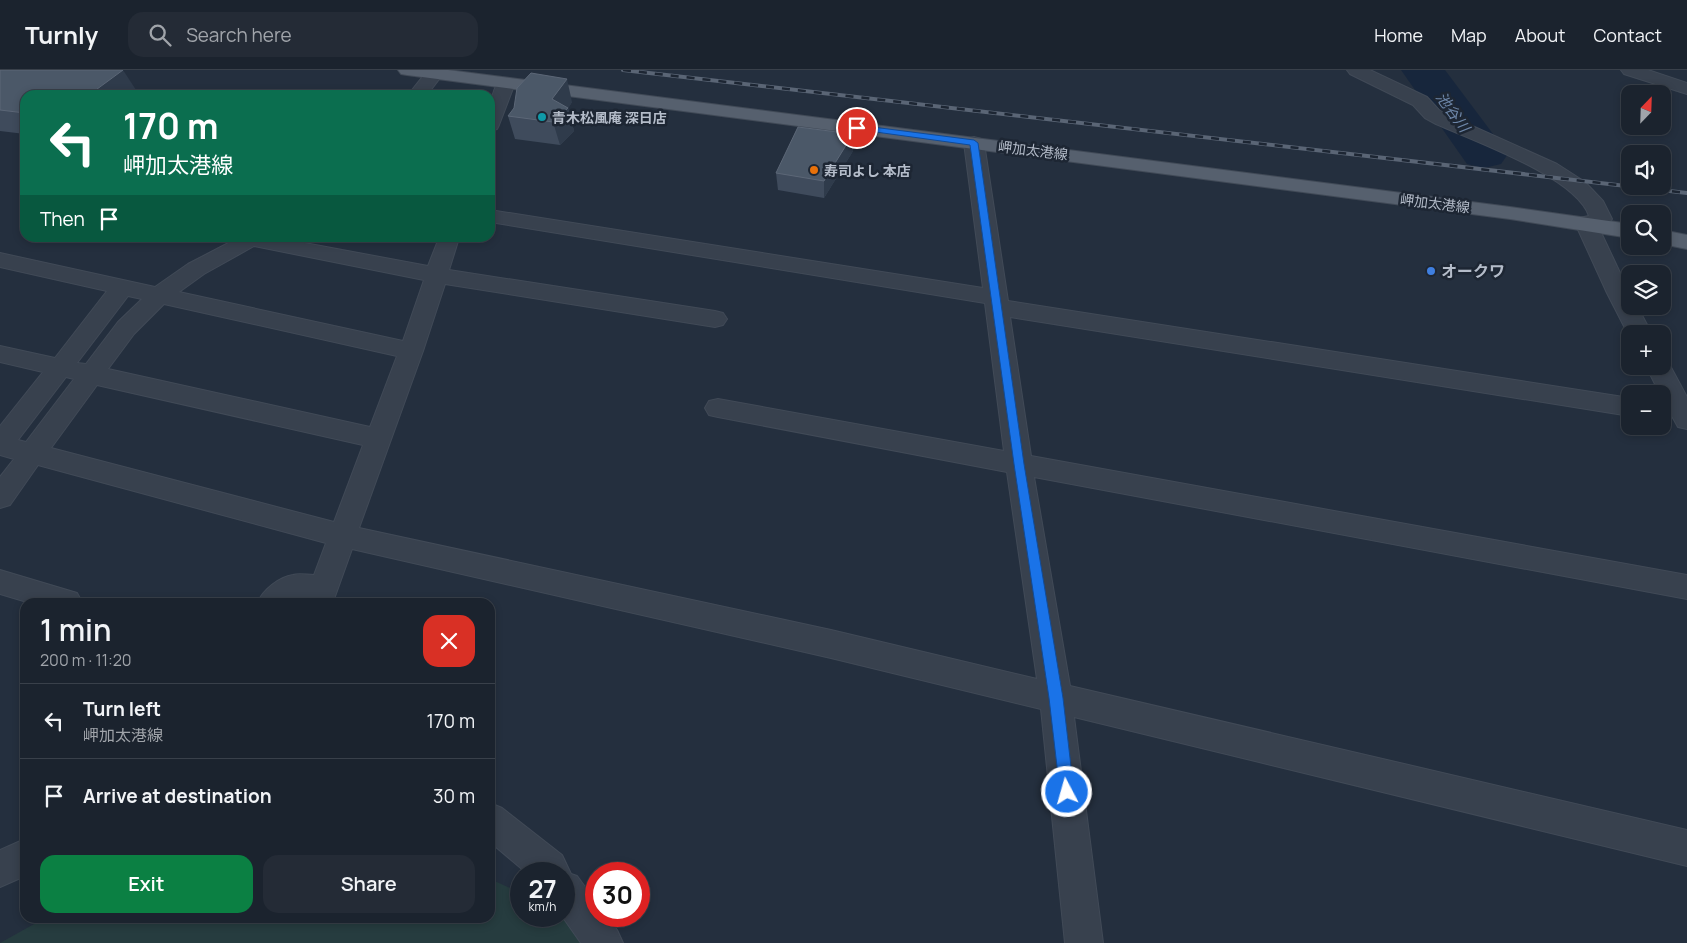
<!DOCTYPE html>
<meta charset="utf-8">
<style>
body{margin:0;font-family:Manrope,"Noto Sans JP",sans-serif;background:#242b36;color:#f1f3f6;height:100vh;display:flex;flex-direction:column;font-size:19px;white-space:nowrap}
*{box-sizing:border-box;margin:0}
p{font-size:16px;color:#a0a4aa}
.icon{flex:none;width:28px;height:28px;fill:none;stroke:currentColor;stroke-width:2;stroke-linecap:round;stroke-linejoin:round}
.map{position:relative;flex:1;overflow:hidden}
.panel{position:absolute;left:20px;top:528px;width:475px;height:325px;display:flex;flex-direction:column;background:#1b232e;border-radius:15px;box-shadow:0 2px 8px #0003,0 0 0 1px #39404a}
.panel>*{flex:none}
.hud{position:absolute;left:20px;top:20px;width:475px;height:152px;border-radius:15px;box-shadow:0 2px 8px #0003,0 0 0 1px #39404a;background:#0b6e4f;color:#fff;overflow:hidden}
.needle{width:32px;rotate:23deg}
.buttons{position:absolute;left:1621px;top:15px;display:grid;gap:10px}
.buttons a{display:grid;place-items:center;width:50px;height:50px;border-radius:10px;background:#1b232e;box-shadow:0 2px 8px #0003,0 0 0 1px #39404a;font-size:25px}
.speed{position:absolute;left:510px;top:792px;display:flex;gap:10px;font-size:25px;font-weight:700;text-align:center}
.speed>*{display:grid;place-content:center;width:65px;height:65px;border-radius:50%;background:#1b232e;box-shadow:0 2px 8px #0003,0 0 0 1px #39404a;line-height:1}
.speed small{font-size:12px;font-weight:400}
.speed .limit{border:8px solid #d22;background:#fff;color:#111}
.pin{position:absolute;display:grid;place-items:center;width:42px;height:42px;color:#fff;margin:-21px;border:2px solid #fff;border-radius:50%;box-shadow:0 1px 5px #0007}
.me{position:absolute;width:55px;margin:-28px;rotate:354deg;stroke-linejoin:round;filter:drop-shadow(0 0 4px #0008)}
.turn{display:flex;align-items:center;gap:18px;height:105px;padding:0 20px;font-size:22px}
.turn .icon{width:65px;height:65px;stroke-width:2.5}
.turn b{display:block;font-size:35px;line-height:42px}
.then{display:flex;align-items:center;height:48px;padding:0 20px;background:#0003;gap:10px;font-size:19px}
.round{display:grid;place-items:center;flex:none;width:52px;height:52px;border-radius:15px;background:#242b36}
.summary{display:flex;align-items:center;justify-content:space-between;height:85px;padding:0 20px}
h1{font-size:30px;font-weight:600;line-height:38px}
.button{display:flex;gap:10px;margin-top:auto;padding:10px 20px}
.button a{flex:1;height:58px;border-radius:15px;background:#0b8043;color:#fff;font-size:20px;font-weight:600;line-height:58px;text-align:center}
.button a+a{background:#242b36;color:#f1f3f6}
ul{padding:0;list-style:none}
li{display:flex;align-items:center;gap:15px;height:75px;padding:0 20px;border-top:1px solid #39404a}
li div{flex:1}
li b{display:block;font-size:19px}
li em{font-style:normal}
header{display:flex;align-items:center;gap:30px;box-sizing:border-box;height:70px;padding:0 25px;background:#1b232e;border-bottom:1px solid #39404a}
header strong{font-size:24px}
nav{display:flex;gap:28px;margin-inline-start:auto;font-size:18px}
.search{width:350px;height:45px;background:#242b36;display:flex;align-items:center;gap:12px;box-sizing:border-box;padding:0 18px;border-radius:15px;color:#a0a4aa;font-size:19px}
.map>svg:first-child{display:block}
</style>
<header>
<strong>Turnly</strong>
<div class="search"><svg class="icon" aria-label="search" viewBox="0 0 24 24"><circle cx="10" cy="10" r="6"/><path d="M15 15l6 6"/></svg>Search here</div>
<nav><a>Home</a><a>Map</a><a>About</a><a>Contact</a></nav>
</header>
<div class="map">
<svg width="1687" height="873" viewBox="0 0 1687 873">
<rect width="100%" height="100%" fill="#242f3e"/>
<polygon fill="#263c3f" points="490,809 521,823 521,846 564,846 564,842 589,854 586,873 0,873 45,848 490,848"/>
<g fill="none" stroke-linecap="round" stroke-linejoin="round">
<polygon fill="#17263c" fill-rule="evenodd" points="1401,0 1445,0 1508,84 1501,94 1484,98 1467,94"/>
<g stroke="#414a57" stroke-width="2">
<g id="minor">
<polygon points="428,0 439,0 443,4 427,25 408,25"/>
<path d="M1347,0h23l57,27 12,13 11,6 107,48 28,18 18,19 9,18 -4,5 -10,2 32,68v12h7l15,28h-22v3l-2,-3 -21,-41 -32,-70 4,-5 10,-2c-13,-39 -115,-75 -153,-92l-11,-6 -12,-13 -63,-31z"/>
<polygon points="1621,0 1648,0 1687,13 1687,24 1624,4"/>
<path d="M506,8l6,1 3,4 -16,42 -2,4 -7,2c0,-19 -1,-36 10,-52z"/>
<path d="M974,67l7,2 3,4 24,158 622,97v18l-620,-99 21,139 656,119v24l-653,-122 36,209 617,144v36l-613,-149 29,226h-38l-24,-234 -210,-51 -479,-109 -19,53h-30l1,-3h-5l-4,3h-37c5,-12 21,-25 35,-27 6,-2 14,0 21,0l12,-32 -288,-78 -28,40 -10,3v-31l14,-18 -14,-4v-29l43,-54 -43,-10v-16l55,12 52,-67 -107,-24v-14l155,34 33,-23 50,-26h40l150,28 11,-28h20l-10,32 266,41 8,2 4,6 -4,6 -8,2 -270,-43 -22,67 -64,177 472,102 206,49 -30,-207 -289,-55 -9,-2 -4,-7 4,-7 9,-2 286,52 -19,-148 -495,-81v-12l493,78 -19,-145 3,-4zM254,176l170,34 -21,61 -224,-49 25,-18zM128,226l14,3 -24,23 -32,42 -9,-1zM164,234l233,52 -27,71 -262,-58 26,-35zM66,307l8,2 -48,63 -8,-2zM97,315l266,60 -29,77 -283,-74z"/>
<polygon points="1662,289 1667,290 1687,327 1687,359 1678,357 1662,328 1662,324 1660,324 1646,296 1662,296"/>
<polygon points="0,500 77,523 82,532 27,532 0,524"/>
<polygon points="490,733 502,738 562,785 571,804 577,806 596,832 596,846 607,846 617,860 623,873 581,873 562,846 564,846 564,804 528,804 490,772"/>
<polygon points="25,769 25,806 0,817 0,780"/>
</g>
</g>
<g stroke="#414a57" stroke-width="2">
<g id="major">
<polygon points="398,0 448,0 1510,137 1630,154 1630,168 1510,149 407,5 401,4"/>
<polygon points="1662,160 1687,165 1687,179 1662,174"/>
</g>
</g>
<use href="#minor" fill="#38414e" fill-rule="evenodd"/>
<use href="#major" fill="#56606e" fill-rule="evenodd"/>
<g stroke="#5a6575" stroke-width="4">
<polyline id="rail" points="623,0 1687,123"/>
</g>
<use href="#rail" stroke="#1d2633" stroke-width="2.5" stroke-dasharray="8" stroke-linecap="butt"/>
</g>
<g fill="#3f4b5c">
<polygon points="0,0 138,23 135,25 25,25 25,64 0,61"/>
<polygon points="572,32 568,38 574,61 560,75 515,69 508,46"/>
<polygon points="853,64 853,81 824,128 778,120 776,103"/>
</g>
<g fill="#2f3b4b">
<polygon points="123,0 138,23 135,25 89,25"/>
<polygon points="567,9 572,32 568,39 568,38 574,61 560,75 553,52 552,29"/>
<polygon points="853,64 853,81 824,128 824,111"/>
</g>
<g fill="#4b5868" stroke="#5c6777">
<polygon points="0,0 123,0 89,25 25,25 25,43 0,40"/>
<polygon points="531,3 567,9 552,29 568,38 553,52 508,46 514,38 517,18"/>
<polygon points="798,57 853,64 824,111 776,103"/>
</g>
<polygon fill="#1a73e8" stroke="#114b97" points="857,55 974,70 978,73 1024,394 1063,628 1074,722 1072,727 1067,729 1062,727 1060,722 1049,628 1014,394 970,75 854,59 854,56"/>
<circle fill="#0f9aa8" stroke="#1d2633" stroke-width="2" cx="542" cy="47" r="5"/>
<circle fill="#e8710a" stroke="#1d2633" stroke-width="2" cx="814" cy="100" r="5"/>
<circle fill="#3f7fe0" stroke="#1d2633" stroke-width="2" cx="1431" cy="201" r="5"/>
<g text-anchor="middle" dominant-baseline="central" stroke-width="5" stroke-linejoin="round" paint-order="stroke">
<g font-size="14" font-weight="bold" fill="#b4bcc9" stroke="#1d2633" text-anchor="start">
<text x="552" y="47">青木松風庵 深日店</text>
<text x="824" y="100">寿司よし 本店</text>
</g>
<g font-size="14" fill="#b4bcc9" stroke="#1d2633">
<text transform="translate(1033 80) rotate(7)">岬加太港線</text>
<text transform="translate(1435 133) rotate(7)">岬加太港線</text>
</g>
<g font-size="15" font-style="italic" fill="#6d86a8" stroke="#1d2633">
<text transform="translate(1453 42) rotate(54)">池谷川</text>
</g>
<g font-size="16" font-weight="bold" fill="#b4bcc9" stroke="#1d2633" text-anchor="start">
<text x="1441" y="201">オークワ</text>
</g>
</g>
</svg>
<div class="buttons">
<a><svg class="needle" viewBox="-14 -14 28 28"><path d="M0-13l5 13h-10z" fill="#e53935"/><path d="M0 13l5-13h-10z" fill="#a0a4aa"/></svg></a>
<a><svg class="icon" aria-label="sound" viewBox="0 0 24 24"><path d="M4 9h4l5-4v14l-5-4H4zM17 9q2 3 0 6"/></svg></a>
<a><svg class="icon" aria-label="search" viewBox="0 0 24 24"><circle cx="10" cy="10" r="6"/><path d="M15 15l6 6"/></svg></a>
<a><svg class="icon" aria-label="layers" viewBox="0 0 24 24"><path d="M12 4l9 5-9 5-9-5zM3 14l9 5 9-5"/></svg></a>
<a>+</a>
<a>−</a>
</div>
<div class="speed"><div>27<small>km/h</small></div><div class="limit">30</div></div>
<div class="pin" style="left:857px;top:58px;background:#d93025"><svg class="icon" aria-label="arrive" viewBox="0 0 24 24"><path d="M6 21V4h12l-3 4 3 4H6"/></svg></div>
<svg class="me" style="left:1067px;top:722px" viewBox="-20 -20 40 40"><circle r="17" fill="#1a73e8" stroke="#fff" stroke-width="3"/><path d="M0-11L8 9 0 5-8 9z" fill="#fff"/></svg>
<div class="hud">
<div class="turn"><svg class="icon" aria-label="left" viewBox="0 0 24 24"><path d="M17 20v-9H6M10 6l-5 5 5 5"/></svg><div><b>170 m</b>岬加太港線</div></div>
<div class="then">Then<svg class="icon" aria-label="arrive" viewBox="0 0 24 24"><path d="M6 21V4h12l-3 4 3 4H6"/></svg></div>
</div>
<section class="panel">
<div class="summary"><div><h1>1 min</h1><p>200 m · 11:20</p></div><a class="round" style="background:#d93025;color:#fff"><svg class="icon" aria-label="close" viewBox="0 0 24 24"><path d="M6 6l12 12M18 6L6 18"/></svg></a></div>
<ul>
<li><svg class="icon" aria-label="left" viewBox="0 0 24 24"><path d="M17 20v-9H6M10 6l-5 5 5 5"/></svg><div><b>Turn left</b><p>岬加太港線</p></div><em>170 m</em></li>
<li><svg class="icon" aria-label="arrive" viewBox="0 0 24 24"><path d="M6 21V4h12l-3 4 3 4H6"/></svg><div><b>Arrive at destination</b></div><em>30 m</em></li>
</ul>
<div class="button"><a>Exit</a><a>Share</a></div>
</section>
</div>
